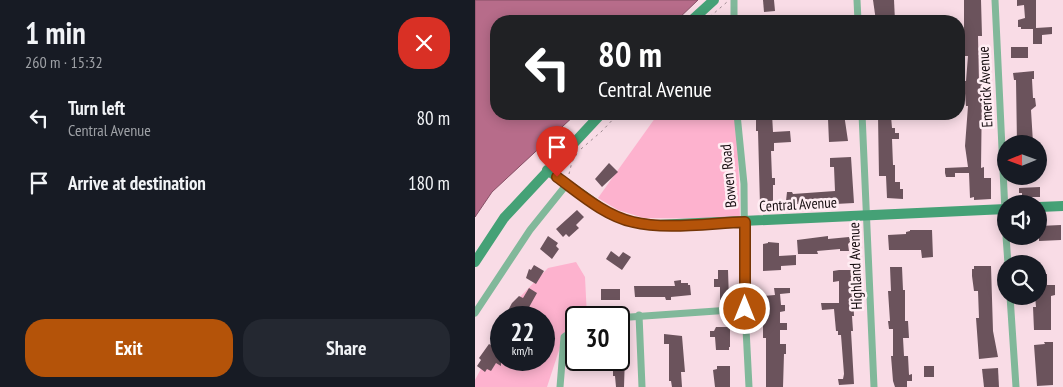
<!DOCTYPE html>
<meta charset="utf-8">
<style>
body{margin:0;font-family:"PT Sans Narrow",sans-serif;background:#242831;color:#f1f3f6;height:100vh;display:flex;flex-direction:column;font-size:19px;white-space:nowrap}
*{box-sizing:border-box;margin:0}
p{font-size:16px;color:#9ea1a6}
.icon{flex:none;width:28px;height:28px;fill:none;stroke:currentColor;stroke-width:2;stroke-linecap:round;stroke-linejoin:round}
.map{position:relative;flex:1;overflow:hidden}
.sheet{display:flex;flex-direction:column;background:#171b24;width:475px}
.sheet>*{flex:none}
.banner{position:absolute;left:15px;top:15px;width:475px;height:105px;border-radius:20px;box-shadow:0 2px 12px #0003;background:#202124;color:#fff;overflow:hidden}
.needle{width:32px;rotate:269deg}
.controls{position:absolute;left:522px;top:135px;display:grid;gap:10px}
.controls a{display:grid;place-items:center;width:50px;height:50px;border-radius:50%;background:#171b24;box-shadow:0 2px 12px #0003;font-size:25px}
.speed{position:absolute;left:15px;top:306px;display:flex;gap:10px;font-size:25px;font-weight:700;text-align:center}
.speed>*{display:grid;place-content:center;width:65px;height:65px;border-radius:50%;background:#171b24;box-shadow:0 2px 12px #0003;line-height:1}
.speed small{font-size:12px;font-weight:400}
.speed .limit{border:2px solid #111;border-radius:8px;background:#fff;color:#111}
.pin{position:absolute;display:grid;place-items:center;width:42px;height:42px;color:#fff;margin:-51px -21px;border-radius:50% 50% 50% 0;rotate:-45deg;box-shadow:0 0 5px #0007}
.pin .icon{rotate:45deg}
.me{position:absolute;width:55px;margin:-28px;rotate:0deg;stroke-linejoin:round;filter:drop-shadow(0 0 4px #0008)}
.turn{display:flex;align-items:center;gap:18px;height:105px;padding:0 25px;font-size:22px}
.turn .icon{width:65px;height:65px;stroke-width:2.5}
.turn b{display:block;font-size:35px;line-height:42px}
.round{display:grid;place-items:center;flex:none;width:52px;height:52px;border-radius:20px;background:#242831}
.overview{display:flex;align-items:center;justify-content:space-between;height:85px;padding:0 25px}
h1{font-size:30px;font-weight:600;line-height:38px}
.cta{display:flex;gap:10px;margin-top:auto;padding:10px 25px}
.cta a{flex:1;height:58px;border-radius:20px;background:#b45309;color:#fff;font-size:20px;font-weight:600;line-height:58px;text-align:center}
.cta a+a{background:#242831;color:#f1f3f6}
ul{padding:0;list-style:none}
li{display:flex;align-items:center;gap:15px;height:65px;padding:0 25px}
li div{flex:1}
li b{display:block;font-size:19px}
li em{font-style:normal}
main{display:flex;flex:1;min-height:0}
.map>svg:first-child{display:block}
</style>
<main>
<section class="sheet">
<div class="overview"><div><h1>1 min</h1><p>260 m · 15:32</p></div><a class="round" style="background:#d93025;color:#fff"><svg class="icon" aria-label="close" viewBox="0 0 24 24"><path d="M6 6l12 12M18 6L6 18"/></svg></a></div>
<ul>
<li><svg class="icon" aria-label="left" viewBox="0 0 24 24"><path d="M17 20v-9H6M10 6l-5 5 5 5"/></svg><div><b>Turn left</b><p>Central Avenue</p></div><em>80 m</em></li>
<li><svg class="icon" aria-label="arrive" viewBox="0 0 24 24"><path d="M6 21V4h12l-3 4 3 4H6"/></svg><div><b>Arrive at destination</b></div><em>180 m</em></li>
</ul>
<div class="cta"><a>Exit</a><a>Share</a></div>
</section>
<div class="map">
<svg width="588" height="387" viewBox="0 0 588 387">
<rect width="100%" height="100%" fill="#f9dce6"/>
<g fill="#fdb2ce">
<polygon points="183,114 253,114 262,119 265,219 169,218 143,210 123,198"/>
<polygon points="101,262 110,277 112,317 101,318 101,329 88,338 72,387 0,387 0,380 26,331 26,360 69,360 69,318 33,317 43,299 73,268"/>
</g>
<polygon fill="#b76c8a" stroke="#864f65" points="0,0 223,0 201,21 21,21 21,114 101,114 17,192 0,217"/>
<g fill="#6b535c">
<polygon points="288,0 299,0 300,11 289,12"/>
<polygon points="398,0 419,0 420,21 401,21"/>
<polygon points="489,0 506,0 507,36 503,36 504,82 507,82 507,89 506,168 509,167 509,178 516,178 516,199 499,200 499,197 495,198 494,173 480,173 480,177 471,177 470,173 470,168 493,167 490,146 493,106 491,106 489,81 491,81 493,56 489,56"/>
<polygon points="542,0 561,0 561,28 577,27 577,34 567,35 567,44 558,44 558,29 546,29 546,27 543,27 543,20 550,18 549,5 542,6"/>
<rect x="536" y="47" width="17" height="11"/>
<polygon points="559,71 559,79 557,79 558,98 560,98 561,106 556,110 558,143 542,144 541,80 539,80 538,73"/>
<polygon points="281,114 297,114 298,132 315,131 316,142 299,143 299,151 296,151 297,178 300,178 300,185 298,185 298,203 296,205 285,205 283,131 281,131"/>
<polygon points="357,114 369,114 373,141 354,142 353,119 357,119"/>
<polygon points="403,116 416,116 417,128 420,128 420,133 424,133 424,139 417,139 418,165 420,165 420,182 425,182 425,189 428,189 428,199 412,198 411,176 404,176"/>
<polygon points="376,157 379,203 323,206 323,204 320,204 320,201 311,201 312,192 317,192 318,194 360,191 359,167 355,167 355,158"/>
<polygon points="134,163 143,172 127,187 120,179"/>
<polygon points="565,187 565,197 547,197 547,193 544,193 544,188"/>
<polygon points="102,210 109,217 101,225 104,228 94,237 91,234 88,237 81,229"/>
<polygon points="586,225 586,240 564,241 564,226"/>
<polygon points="435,230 457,230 458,257 447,258 446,250 414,250 413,235 431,234 431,232 435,231"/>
<polygon points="73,236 83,243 81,246 84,249 77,259 65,249"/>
<polygon points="353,236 353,239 374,237 376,241 373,244 374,251 365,251 365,249 342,251 343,254 323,254 322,240"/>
<polygon points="293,242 304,243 304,256 321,255 321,265 306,266 306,270 288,271 288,244 293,243"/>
<polygon points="136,251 144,257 148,252 156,257 147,270 131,259"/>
<polygon points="59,265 69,271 61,284 51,278 54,269 56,270"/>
<polygon points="499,266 516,266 518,331 523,357 504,359 501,318 504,318 503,291 499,291 497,276 497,269 499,269"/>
<polygon points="415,267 427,267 428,290 430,290 430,321 433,321 434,338 428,338 429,356 433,356 434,375 437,374 437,381 432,381 432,387 420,387 418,381 416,356 418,356 418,329 414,329 413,321 415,321 413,291 416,291"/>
<polygon points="243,270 253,270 254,300 245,300 245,287 239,287 239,279 243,279"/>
<polygon points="364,270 377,270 379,316 377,316 378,331 376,331 379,384 364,385 363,379 368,379 369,374 366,335 363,335 363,331 361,331 359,309 347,310 346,303 364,303 364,281 358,282 358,271"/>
<polygon points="564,274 572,274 572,285 580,285 580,295 576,296 576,330 559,330 558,307 561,307 560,296 564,296"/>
<polygon points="206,280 206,283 213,283 213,285 215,285 216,295 196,297 196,300 191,300 190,297 160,297 159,286 200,286 199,281"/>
<polygon points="54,288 62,293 48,318 29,318 37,303 44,296 48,298"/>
<polygon points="299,288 315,288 315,293 305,294 306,305 310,305 310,311 305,312 305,323 312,323 312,330 305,330 305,344 311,344 311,354 309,354 308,387 291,387 291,338 288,338 288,296 300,295"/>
<rect x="126" y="289" width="19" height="11"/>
<polygon points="241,327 255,327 255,347 254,347 254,350 241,350 240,337 235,337 235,331 239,331"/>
<polygon points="189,334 207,336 210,372 206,372 207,387 197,387 196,381 194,381 194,344 189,344"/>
<polygon points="26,337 26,366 21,363 16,371 12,369 10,372 2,366 6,360 4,358 14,344 20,348"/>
<polygon points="569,342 578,342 578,385 562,386 559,345 570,344"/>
<polygon points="144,355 150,355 149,387 141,387 140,376 138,376 138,360 144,360"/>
<polygon points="242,366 255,366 255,387 240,387 238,370 242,369"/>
<rect x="449" y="366" width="10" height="11"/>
<polygon points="523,368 524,387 509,387 507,369"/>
</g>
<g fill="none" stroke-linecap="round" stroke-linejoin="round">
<g stroke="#9e8990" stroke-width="1" stroke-dasharray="2.5 4" stroke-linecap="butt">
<polyline points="230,21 252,2"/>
<polyline points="106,149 127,131 143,114"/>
<polyline points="94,174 97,162 103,152"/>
</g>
<g stroke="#81b89a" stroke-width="7">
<polyline points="259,0 259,21"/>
<polyline points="382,0 383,21"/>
<polyline points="520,0 531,233"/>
<polyline points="262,114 269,184 270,309 274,387"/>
<polyline points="387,114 399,387"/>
<polyline points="531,236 533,264"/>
<polyline points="535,296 541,387"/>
<polyline points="0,313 55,230 92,184"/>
<polyline points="164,315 167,387"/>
<polyline points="141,318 270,309"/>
<polyline points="85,387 89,337 101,329"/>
</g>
<g stroke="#45a176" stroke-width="10">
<polyline points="216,21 239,0"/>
<polyline points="72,170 135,214 157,222 180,225 531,209"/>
<polyline points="564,207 588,206"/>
<polyline points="0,262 29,218 126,114"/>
</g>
</g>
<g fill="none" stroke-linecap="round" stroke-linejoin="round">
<g stroke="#753606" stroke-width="12">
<path id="route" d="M82,177c22,16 48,39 76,45 32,8 78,1 112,0v87"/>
</g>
<use href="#route" stroke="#b45309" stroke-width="9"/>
</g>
<g text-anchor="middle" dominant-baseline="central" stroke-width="5" stroke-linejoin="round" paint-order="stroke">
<g font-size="15" fill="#150c0f" stroke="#ffedf3">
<text transform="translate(510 87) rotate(-93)">Emerick Avenue</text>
<text transform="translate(253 176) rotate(-95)">Bowen Road</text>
<text transform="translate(323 204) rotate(-3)">Central Avenue</text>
<text transform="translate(380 266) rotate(-92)">Highland Avenue</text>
</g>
</g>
</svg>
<div class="controls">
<a><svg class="needle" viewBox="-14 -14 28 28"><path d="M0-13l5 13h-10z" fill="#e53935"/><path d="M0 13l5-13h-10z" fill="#9ea1a6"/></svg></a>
<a><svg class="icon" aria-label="sound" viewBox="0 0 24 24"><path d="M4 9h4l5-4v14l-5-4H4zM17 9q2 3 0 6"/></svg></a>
<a><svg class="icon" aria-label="search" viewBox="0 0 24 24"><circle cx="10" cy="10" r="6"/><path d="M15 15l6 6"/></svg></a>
</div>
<div class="speed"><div>22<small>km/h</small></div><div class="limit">30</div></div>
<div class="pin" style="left:82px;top:177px;background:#d93025"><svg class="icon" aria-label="arrive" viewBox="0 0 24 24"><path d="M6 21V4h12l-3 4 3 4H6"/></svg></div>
<svg class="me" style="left:270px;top:309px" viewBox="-20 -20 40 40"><circle r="17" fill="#b45309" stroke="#fff" stroke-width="3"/><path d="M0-11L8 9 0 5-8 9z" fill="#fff"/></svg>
<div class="banner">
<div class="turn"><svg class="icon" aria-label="left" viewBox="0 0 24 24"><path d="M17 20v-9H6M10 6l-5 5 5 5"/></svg><div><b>80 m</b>Central Avenue</div></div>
</div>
</div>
</main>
